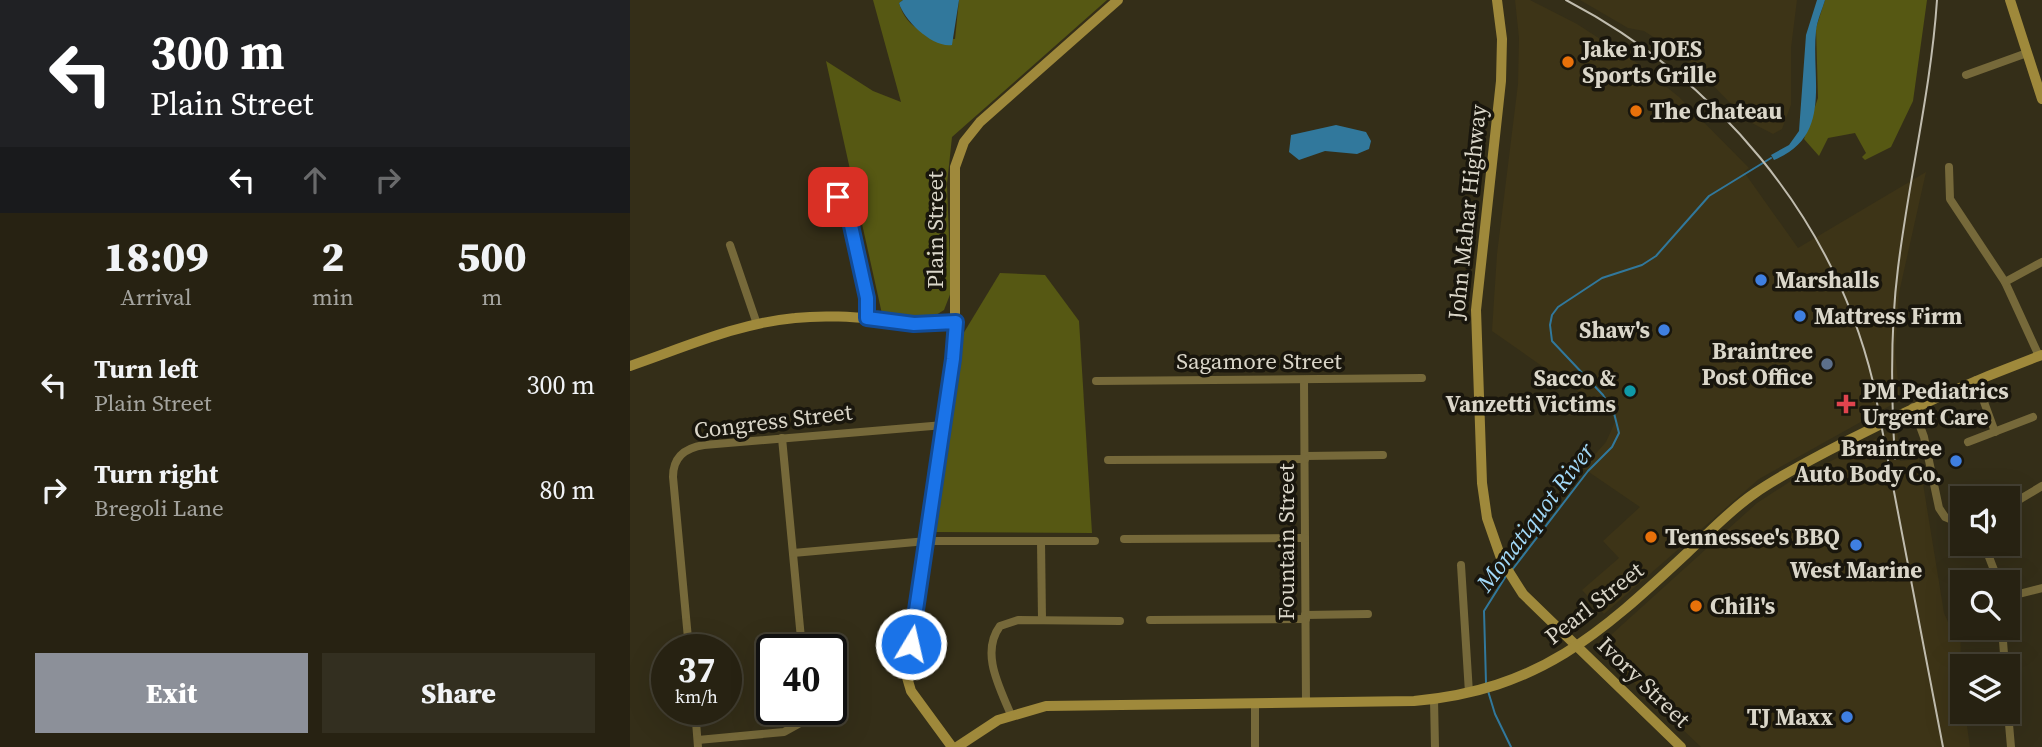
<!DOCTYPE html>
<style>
body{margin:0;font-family:"Source Serif 4",serif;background:#332f20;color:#f1f3f6;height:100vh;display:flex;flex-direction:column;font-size:26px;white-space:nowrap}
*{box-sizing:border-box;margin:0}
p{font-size:23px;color:#a4a49f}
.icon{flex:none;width:38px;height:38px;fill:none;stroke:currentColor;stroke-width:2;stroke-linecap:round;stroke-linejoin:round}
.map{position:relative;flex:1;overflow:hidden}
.panel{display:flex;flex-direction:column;background:#272212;width:630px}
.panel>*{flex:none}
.banner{background:#202124;color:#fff;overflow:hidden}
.tools{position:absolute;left:1320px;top:486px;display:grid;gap:14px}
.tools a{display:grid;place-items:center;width:70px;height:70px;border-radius:0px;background:#272212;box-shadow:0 7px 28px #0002,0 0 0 2px #433f32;font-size:35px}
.speed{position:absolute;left:21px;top:634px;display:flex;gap:14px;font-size:35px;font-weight:700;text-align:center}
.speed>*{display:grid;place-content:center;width:91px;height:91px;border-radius:50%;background:#272212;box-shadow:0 7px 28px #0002,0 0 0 2px #433f32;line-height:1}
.speed small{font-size:18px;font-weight:400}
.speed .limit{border:4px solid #111;border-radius:10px;background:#fff;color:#111}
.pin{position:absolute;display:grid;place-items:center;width:60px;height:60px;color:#fff;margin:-30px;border-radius:14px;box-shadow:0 4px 10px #0006}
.me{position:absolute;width:77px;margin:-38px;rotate:9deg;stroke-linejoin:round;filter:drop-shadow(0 0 5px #0008)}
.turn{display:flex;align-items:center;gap:24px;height:147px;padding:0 35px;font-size:32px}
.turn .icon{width:91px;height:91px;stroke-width:2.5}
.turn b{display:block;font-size:49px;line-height:60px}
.lanes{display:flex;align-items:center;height:66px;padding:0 35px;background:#0003;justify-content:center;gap:35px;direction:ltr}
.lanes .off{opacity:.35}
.eta{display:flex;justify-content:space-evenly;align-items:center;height:119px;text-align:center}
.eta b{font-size:42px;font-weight:800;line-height:49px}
.primary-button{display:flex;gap:14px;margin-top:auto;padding:14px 35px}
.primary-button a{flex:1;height:80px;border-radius:0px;background:#8c9099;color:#fff;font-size:28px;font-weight:800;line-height:80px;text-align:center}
.primary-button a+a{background:#332f20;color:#f1f3f6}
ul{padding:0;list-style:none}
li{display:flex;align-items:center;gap:21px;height:105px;padding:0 35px}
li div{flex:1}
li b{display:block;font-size:26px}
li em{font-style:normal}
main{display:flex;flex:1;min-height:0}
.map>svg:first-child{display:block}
</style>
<main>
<section class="panel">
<div class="banner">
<div class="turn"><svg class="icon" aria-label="left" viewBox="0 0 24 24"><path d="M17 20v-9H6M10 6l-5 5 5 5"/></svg><div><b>300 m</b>Plain Street</div></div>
<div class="lanes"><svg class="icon" aria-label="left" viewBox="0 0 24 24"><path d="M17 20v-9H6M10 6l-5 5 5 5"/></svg><svg class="icon off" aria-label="ahead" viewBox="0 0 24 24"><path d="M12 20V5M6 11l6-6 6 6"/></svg><svg class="icon off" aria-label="right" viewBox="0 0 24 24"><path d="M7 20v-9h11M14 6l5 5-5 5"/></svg></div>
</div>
<div class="eta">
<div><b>18:09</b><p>Arrival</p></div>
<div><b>2</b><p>min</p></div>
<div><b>500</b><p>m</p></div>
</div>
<ul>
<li><svg class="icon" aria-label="left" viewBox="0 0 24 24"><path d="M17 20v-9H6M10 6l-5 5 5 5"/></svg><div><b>Turn left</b><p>Plain Street</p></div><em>300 m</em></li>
<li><svg class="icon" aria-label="right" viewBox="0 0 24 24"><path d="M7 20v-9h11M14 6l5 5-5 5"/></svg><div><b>Turn right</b><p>Bregoli Lane</p></div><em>80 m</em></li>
</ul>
<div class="primary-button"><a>Exit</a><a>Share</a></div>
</section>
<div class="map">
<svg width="1412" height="747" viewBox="0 0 1412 747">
<rect width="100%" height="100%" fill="#342e18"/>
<g fill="#3d3417">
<polygon points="885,0 900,0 947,24 1007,63 1049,97 1119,168 1114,172 1168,248 1296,172 1269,293 1265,352 1270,400 1129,479 974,614 952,590 989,558 973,541 1010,507 953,468 976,442 985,422 982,415 862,331 867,254 888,84 889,38"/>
<polygon points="950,0 1167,0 1161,48 1161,105 1152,129 1143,134 1118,121 1039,41 1028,40 1014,31 998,28"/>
<polygon points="1267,428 1270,461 1289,459 1314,613 1318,622 1330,620 1332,712 1335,712 1340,747 1071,747 978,658 982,634 1127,503 1161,481"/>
</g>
<g fill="#565813">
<path d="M243,0h30l-4,3c8,28 31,33 56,36l4,-39h148l-155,137 -5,47 4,108 -7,18 -8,5 -18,3 -36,-4 -56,-253 47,30 28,11z"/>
<polygon points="1195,0 1297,0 1283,101 1261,147 1235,160 1232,157 1236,153 1225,133 1198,138 1189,156 1174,139 1188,98 1186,28"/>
<polygon points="370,273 415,275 449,321 462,533 306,532 333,334"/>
</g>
<g fill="#31789c">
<path d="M273,0h56l-7,45c-20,3 -48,-25 -53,-42z"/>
<path d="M1187,0h8c-3,10 -8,21 -9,31 -5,48 17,105 -42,129l-3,-5 18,-10 10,-14 7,-96z"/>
<polygon points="706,125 736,132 741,141 739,149 727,154 695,151 669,160 659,152 661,135"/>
</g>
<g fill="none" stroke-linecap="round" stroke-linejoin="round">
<g stroke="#31789c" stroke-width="2">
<polyline points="882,570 958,471 982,447 989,433 984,413 973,395 922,341 920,325 922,315 928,307 972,278 1012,265 1026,256 1079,196 1141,158"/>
<polyline points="856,683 854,611 876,576"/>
<polyline points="858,691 865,714 881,747"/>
</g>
<g stroke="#76693a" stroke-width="8">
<polyline points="1336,75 1397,53"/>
<polyline points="1319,167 1320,199 1375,282 1409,356"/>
<polyline points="219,220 198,214 195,207 198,200 210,198 217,212 237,298 237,318"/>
<polyline points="100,245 127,324"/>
<polyline points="1375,282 1412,262"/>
<polyline points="674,380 676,703"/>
<polyline points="1346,380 1365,432"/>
<polyline points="466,381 792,378"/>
<polyline points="1283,407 1294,437 1309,508 1315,517 1332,524"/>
<polyline points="152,438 172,649"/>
<polyline points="1338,442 1403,417"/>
<polyline points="675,456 753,455"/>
<polyline points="478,460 675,459"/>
<polyline points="1377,507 1412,486"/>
<polyline points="494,539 675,538"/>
<polyline points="411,541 412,620"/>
<polyline points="1354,544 1369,583"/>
<polyline points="163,553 297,541 465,541"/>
<polyline points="831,565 839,693"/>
<polyline points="1377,597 1412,588"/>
<polyline points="675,615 738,614"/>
<polyline points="520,620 676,619"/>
<polyline points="1372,628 1375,667"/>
<path d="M59,649l-16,-172c0,-20 12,-29 31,-32l240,-20"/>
<polyline points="804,699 805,747"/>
<polyline points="1377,701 1381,747"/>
<polyline points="625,703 625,747"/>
<polyline points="65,709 68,747"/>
<path d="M381,715c-11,-27 -31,-62 -11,-89l18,-6 102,1"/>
<polyline points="68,740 154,732 172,722 177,709"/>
</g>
<g stroke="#9f893b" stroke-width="10">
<polyline points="867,0 872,39 871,81 846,310 852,483 857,518 872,561 893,594 1051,747"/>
<polyline points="1380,0 1412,99"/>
<path d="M0,366c53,-18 108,-43 165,-48 54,-6 106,7 161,4"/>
<polyline points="322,747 281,691 276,674 325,342 325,167 334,142 350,122 488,0"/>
<path d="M327,747l41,-27 48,-14 368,-5c125,-11 186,-67 273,-148 22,-20 43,-43 68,-60 29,-20 61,-36 92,-52 64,-33 127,-61 195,-86"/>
</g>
<g stroke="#c0bcae" stroke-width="2">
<path d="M936,0c149,78 267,216 307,382l70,365"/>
<path d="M1265,459c-4,-64 -5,-128 3,-191 11,-90 33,-178 39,-268"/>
</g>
</g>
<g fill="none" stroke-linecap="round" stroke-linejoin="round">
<g stroke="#114b97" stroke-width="18">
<polyline id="route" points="208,197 214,201 218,212 237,298 237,318 284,324 326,322 323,359 281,644"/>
</g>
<use href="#route" stroke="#1a73e8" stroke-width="12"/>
</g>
<g fill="#e8710a" stroke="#19160d" stroke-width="2.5">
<circle cx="938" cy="62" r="7"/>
<circle cx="1006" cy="111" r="7"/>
<circle cx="1021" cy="537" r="7"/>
<circle cx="1066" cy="606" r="7"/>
</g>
<g fill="#3f7fe0" stroke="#19160d" stroke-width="2.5">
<circle cx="1131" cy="280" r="7"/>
<circle cx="1170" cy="316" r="7"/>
<circle cx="1034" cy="330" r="7"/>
<circle cx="1326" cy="461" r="7"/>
<circle cx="1226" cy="545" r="7"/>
<circle cx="1217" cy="717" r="7"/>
</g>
<circle fill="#5c6f8a" stroke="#19160d" stroke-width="2.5" cx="1197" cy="364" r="7"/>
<circle fill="#0f9aa8" stroke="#19160d" stroke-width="2.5" cx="1000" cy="391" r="7"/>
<path fill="#e0444e" stroke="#19160d" stroke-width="2.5" d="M1212.5 393.5h7v7h7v7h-7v7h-7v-7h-7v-7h7z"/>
<g text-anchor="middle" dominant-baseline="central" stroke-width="7" stroke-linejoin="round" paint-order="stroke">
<g font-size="23" font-weight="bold" fill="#dad6c9" stroke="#19160d" text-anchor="start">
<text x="952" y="49">Jake n JOES<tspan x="952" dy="26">Sports Grille</tspan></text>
<text x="1020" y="111">The Chateau</text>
<text x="1145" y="280">Marshalls</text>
<text x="1184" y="316">Mattress Firm</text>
<text x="1020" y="330" text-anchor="end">Shaw's</text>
<text x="1183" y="351" text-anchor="end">Braintree<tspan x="1183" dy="26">Post Office</tspan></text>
<text x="986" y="378" text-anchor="end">Sacco &amp;<tspan x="986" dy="26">Vanzetti Victims</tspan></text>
<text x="1232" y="391">PM Pediatrics<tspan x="1232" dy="26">Urgent Care</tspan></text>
<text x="1312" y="448" text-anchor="end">Braintree<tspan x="1312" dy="26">Auto Body Co.</tspan></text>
<text x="1035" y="537">Tennessee's BBQ</text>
<text x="1226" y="570" text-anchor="middle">West Marine</text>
<text x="1080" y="606">Chili's</text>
<text x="1203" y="717" text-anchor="end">TJ Maxx</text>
</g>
<g font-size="23" fill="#dad6c9" stroke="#19160d">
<text transform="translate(837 212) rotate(-84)">John Mahar Highway</text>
<text transform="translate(305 230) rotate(-90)">Plain Street</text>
<text x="629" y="361">Sagamore Street</text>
<text transform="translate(143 421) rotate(-7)">Congress Street</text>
<text transform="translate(656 542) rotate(-90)">Fountain Street</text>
<text transform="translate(964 603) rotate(-38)">Pearl Street</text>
<text transform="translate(1014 682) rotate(44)">Ivory Street</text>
</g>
<g font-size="24" font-style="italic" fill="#a2d9f9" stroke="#19160d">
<text transform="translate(905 517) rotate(-53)">Monatiquot River</text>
</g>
</g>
</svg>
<div class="tools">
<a><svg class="icon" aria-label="sound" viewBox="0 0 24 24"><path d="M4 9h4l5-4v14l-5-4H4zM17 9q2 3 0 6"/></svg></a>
<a><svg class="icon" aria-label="search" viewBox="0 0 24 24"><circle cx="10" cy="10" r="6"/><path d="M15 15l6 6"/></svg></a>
<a><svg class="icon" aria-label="layers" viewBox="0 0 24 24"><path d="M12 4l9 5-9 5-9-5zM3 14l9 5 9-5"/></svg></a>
</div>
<div class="speed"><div>37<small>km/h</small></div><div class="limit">40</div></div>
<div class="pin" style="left:208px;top:197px;background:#d93025"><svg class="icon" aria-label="arrive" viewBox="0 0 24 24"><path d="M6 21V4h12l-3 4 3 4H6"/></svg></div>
<svg class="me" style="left:281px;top:644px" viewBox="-20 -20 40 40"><circle r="17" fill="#1a73e8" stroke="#fff" stroke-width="3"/><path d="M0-11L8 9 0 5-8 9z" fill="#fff"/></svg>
</div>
</main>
